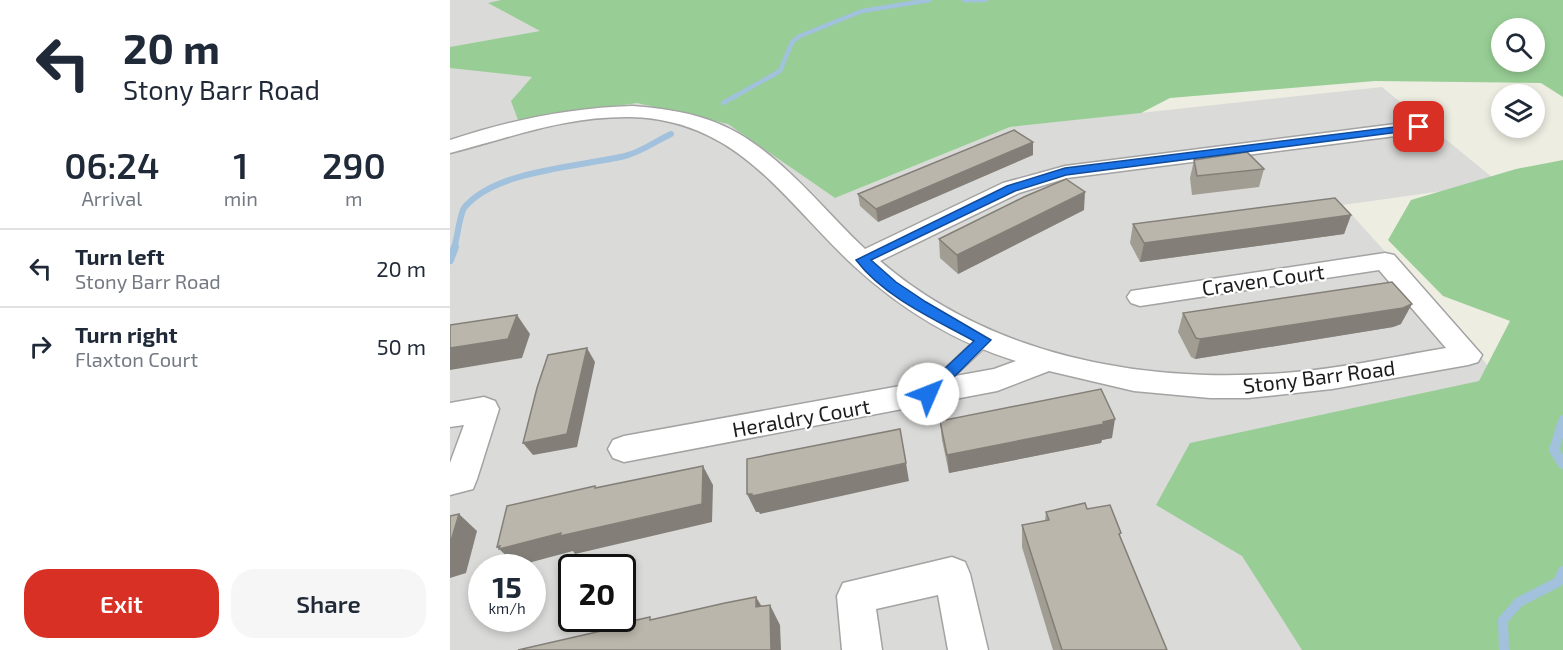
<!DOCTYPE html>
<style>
body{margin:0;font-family:"Exo 2",sans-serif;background:#f6f6f7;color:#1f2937;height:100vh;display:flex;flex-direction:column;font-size:22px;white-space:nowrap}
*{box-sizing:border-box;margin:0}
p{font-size:20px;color:#747a83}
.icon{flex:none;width:33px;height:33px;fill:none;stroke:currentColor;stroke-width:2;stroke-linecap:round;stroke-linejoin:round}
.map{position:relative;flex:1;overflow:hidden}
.side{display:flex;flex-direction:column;background:#fff;width:450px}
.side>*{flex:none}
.banner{background:#fff;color:#1f2937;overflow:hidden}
.tools{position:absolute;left:1041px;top:18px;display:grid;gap:12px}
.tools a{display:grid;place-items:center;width:54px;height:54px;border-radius:50%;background:#fff;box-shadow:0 3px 9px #0003;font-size:30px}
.speed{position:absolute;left:18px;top:554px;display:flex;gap:12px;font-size:30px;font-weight:700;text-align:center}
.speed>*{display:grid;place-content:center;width:78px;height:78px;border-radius:50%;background:#fff;box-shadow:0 3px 9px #0003;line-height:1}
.speed small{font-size:15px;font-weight:400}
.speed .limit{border:3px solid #111;border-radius:9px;background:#fff;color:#111}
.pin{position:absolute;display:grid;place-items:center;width:51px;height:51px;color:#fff;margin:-26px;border-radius:12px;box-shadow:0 3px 9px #0006}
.me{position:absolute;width:66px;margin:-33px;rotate:46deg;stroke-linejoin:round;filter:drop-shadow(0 0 4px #0008)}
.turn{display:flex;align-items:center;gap:21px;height:126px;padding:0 24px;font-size:27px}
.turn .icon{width:78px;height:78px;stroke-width:2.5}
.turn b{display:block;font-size:42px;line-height:51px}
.eta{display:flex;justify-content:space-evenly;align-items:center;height:102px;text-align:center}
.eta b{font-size:36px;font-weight:600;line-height:42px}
.action{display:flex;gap:12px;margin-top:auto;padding:12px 24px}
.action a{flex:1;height:69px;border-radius:24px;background:#d93025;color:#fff;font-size:24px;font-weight:600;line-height:69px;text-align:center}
.action a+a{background:#f6f6f7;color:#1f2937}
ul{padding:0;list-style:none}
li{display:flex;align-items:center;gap:18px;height:78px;padding:0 24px;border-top:2px solid #e0e1e3}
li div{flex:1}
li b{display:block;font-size:22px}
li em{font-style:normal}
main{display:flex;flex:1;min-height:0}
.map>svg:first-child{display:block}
</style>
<main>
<section class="side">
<div class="banner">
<div class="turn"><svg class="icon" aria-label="left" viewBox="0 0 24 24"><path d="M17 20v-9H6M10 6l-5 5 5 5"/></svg><div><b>20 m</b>Stony Barr Road</div></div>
</div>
<div class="eta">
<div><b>06:24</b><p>Arrival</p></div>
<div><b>1</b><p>min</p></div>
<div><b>290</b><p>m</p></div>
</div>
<ul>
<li><svg class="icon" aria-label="left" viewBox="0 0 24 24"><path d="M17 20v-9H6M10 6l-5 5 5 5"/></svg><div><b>Turn left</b><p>Stony Barr Road</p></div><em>20 m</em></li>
<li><svg class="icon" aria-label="right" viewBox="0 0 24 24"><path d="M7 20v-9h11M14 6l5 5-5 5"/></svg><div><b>Turn right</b><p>Flaxton Court</p></div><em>50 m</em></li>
</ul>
<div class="action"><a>Exit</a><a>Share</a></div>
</section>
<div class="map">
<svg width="1113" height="650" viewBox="0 0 1113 650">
<rect width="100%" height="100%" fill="#eeede2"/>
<path fill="#dadad9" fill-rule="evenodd" d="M0,0h586l-201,198 175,-71 372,-40 117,96 -156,22 179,198 -159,247h-913zM32,567h50v51h-50zM122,567h50v51h-50z"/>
<g fill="#98ce95" fill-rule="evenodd">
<path d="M51,0h1062v97l-22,-14 -166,-2 -205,17 -29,15 -131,14 -175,71 -107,-74 -91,-21 -119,17 -7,-19 21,-24 -82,-9v-21l90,-16 -52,-28zM1052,28h32v34h-32z"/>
<polygon points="1113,160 1113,650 852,650 792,556 706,505 740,443 1029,381 1060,321 993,296 938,240 961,200 1066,169"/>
</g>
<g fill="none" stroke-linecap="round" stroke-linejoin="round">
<g stroke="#a1c1dd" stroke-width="4.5">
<polyline points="514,0 536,0"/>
<polyline points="273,103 330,71 342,42 350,36 412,11 480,0"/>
</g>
<path stroke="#a1c1dd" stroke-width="6" d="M4,248c3,-9 6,-34 10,-40 31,-38 114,-41 161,-52 16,-4 31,-15 46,-22"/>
<g stroke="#a1c1dd" stroke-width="8">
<polyline points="0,260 5,247"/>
<polyline points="1111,425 1113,419"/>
</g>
<g stroke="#a1c1dd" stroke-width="10">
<polyline points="1112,424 1104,450 1113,464"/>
<polyline points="1054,650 1053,620 1069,602 1108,582 1113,571"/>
</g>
<g stroke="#a3a3a3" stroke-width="2">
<polygon id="lane" points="534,335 541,340 539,344 486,394 476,394 474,390 476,386 529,336"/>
</g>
<g stroke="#a3a3a3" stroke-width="3">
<g id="street">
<path d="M182,106c26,2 52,5 77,14 64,22 108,84 156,129l138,-66 62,-17 354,-45 7,2 3,4 -3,4 -7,2 -352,45 -48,15 -139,68c110,95 263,123 404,112 55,-4 108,-16 162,-25l-67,-78 -239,36 -9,-3 -4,-6 4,-6 254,-38 9,2 88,100 -4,7 -10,3 -136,24 -84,9h-38l-76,-7 -85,-20 -52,20 -373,71 -11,-4 -5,-9 5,-9 11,-4 370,-67 22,-8c-62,-19 -115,-52 -162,-95 -71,-66 -115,-146 -223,-149 -67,-1 -118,20 -181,36v-13c60,-20 119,-32 182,-34z"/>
<polygon points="34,397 45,401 49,409 27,479 23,489 0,495 0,463 14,425 0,427 0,403"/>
<polygon points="502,557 515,562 520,574 538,650 498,650 488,595 426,609 432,650 392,650 387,596 393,583"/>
</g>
</g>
<use href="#lane" fill="#fff" fill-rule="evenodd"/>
<use href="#street" fill="#fff" fill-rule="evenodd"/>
</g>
<g fill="#a19d93">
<polygon points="583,155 428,222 410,206 408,194"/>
<polygon points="744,160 814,169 809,187 742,195 740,178"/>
<polygon points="634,210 508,274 490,258 489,239"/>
<polygon points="901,215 894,234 690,262 680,243 683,224"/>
<polygon points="733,313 951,324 943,327 745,359 741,357 728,332"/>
<polygon points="490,421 662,438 652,440 651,443 499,473 492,440"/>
<polygon points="637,509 670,538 717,650 603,650 572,547 572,525 595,521 596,512"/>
</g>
<g fill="#837f78">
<polygon points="583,142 583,155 428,222 426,209"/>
<polygon points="635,192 634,210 508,274 507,255"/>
<polygon points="901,215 894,234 690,262 694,243"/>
<polygon points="962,304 951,324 943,327 745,359 750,339"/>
<polygon points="67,315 80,334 72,358 0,370 0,348"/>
<polygon points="137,348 145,362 127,447 83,455 73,443"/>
<polygon points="665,419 662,438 652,440 651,443 499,473 497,455"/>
<polygon points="456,463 459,481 310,514 309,512 306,512 297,494"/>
<polygon points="253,466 263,485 262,522 125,554 123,551 67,566 47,547"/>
<polygon points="9,514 27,531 16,573 0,578 0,544"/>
<polygon points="306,597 318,617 306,607"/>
<polygon points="320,605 330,625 331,650 321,650"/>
</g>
<g fill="#bbb6ab" stroke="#837f78" stroke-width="1.5">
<polygon points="564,130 583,142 426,209 408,194"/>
<polygon points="797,152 814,169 747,176 744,160"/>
<polygon points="616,179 635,192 507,255 489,239 576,196"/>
<polygon points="885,198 901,215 694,243 683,224"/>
<polygon points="942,282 962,304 953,308 750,339 746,338 733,313"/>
<polygon points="67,315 58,339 0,348 0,325"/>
<polygon points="137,348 117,434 73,443 87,388 98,355"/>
<polygon points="651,389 665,419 653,422 654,424 497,455 490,421"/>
<polygon points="450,429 456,463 302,496 302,494 297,494 297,459"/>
<polygon points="253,466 252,504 110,536 111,533 49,549 50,546 47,547 57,506 145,486 145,488"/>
<polygon points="635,503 637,509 660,505 671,533 669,534 717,650 612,650 572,525 599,520 596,512"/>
<polygon points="9,514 0,544 0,516"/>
<polygon points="306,597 306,607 320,605 321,650 68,650 177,625 178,622 200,617 200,620 275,603"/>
</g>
<path fill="#1a73e8" stroke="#114b97" stroke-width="1.5" d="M969,124l5,3 -2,2 -356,46 -51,16 -144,69 25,22 30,20 65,38 -58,58h-11l-2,-4 2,-4 52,-49c-40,-22 -90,-44 -118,-81l151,-74 58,-18z"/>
<g text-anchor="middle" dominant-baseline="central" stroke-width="4.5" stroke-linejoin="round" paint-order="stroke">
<g font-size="21" fill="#1c1c1c" stroke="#fff">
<text transform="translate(813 279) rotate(-8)">Craven Court</text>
<text transform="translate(869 376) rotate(-7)">Stony Barr Road</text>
<text transform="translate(351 417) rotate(-10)">Heraldry Court</text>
</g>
</g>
</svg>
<div class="tools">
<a><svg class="icon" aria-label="search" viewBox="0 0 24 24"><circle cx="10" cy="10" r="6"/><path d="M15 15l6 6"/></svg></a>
<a><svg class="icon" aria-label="layers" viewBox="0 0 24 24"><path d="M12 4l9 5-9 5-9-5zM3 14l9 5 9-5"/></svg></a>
</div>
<div class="speed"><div>15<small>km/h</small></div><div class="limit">20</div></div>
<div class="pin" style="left:969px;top:127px;background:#d93025"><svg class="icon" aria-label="arrive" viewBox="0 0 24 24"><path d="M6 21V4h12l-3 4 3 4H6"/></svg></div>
<svg class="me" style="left:478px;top:394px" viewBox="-20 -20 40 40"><circle r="19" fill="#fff"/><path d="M0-13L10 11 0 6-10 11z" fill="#1a73e8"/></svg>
</div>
</main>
